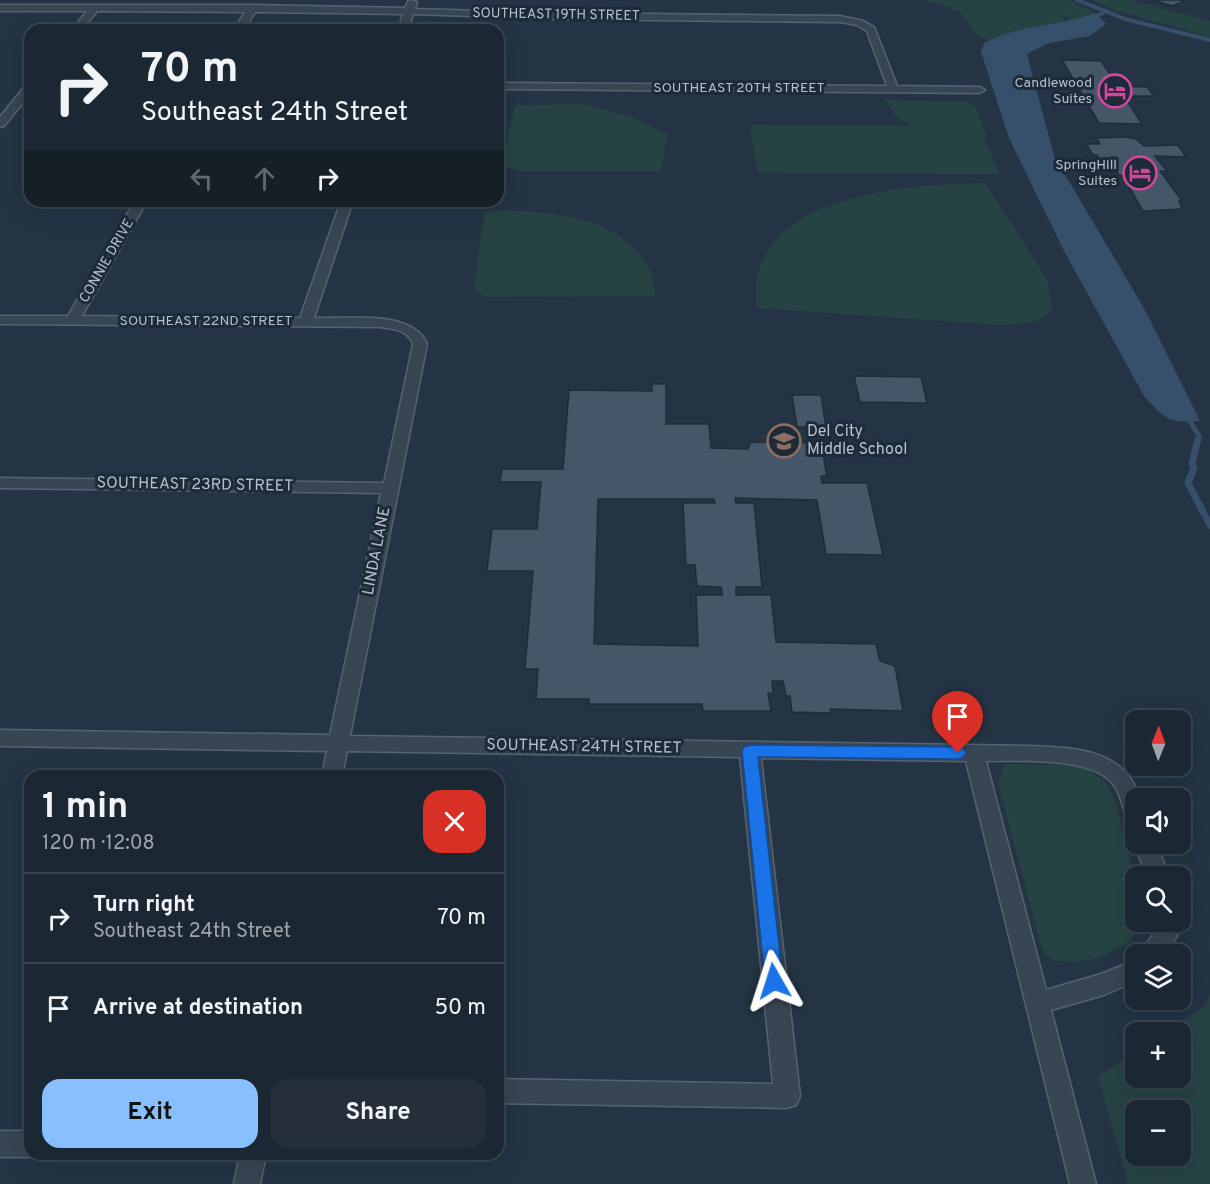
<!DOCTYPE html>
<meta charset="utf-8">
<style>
body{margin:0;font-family:Overpass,sans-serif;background:#242f3b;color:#f1f3f6;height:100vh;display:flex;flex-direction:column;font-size:22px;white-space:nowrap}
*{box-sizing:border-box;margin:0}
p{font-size:20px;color:#a0a5ac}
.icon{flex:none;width:33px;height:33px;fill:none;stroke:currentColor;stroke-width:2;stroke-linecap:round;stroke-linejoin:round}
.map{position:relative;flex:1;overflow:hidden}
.panel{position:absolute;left:24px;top:770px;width:480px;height:390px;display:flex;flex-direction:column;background:#1b2733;border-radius:18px;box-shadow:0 6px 24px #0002,0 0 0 2px #39444e}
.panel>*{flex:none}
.banner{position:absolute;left:24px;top:24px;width:480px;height:183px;border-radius:18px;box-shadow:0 6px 24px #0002,0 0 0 2px #39444e;background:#1b2733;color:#f1f3f6;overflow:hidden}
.needle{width:39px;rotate:1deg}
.buttons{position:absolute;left:1125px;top:710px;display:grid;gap:12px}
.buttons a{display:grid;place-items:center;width:66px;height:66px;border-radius:12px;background:#1b2733;box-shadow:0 6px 24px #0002,0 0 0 2px #39444e;font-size:30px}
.pin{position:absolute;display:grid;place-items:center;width:51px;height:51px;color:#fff;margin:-62px -26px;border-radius:50% 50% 50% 0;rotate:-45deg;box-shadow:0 0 6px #0007}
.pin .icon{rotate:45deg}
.me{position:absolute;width:66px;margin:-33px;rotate:354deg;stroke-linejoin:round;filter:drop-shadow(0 0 4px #0008)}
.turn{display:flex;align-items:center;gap:21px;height:126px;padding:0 18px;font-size:27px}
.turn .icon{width:78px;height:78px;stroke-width:2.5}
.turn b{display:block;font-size:42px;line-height:51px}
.lanes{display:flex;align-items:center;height:57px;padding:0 18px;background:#0003;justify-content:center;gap:30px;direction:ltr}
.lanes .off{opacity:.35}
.round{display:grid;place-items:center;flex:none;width:63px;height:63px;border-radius:18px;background:#242f3b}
.overview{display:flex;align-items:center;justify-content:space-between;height:102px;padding:0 18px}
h1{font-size:36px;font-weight:700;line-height:45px}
.action{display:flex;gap:12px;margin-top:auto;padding:12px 18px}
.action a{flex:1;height:69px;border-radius:18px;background:#88bfff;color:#111;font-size:24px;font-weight:700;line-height:69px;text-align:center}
.action a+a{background:#242f3b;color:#f1f3f6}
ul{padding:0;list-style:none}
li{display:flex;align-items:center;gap:18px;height:90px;padding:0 18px;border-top:2px solid #39444e}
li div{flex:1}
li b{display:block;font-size:22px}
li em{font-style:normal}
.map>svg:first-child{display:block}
</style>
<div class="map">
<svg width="1210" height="1184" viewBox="0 0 1210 1184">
<rect width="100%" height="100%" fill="#243444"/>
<g fill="#264344" fill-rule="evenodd">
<polygon points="926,0 1070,0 1096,13 1071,22 1056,3 1065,15 1064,21 1020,30 990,40 979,37 959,11"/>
<polygon points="1092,0 1130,0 1210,21 1210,37 1114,10"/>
<polygon points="886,100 968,102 975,106 987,137 983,137 1000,174 758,173 750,125 912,126 896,117"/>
<polygon points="584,104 635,118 667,134 661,171 519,171 502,165 515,105"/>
<path d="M985,183l62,96 5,30 -14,12 -37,4 -244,-17c-1,-14 -2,-27 3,-41 29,-77 157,-82 225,-84z"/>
<path d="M485,211c56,-1 140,2 166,62 3,7 3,16 4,23l-170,1 -11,-9z"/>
<polygon points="1005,764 1068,765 1085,768 1105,781 1116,804 1135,880 1136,921 1139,921 1139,924 1129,943 1097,958 1077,962 1057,961 1046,956 1041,945 998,783"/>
<path d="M1210,994v190h-82l-30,-108 37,-24 1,25h44v-45h-14l39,-26zM1136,1110h44v45h-44z"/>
</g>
<path fill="#36506c" d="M1096,13l10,11 -16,12 -41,7 -22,11 27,102 91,154 55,111c-31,3 -36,-3 -56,-25l-80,-145 -55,-113 -28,-86 3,-9c34,-18 75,-17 112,-30z"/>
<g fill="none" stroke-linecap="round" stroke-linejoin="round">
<g stroke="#36506c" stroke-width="4">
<polyline points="1077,0 1125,19 1210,40"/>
<polyline points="1090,19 1107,11"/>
</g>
<polyline stroke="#36506c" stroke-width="5" points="1187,416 1199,436 1198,441"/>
<polyline stroke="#36506c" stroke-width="7" points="1198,439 1192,464 1194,468 1188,483 1210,525"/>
</g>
<g fill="#445668" stroke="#1f2c3a" stroke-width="1.5" fill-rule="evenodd">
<polygon points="1153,0 1181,0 1184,1 1172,6"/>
<polygon points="1062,60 1101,61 1118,86 1147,87 1154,96 1124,96 1142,124 1099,123"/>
<polygon points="1125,137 1136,139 1144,146 1178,145 1186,157 1155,156 1167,171 1160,171 1182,201 1179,201 1182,209 1143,211 1123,176 1119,175 1111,161 1100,161 1097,155 1093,155 1086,144 1100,144 1097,138"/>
<polygon points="854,376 921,377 927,403 860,402"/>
<path d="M652,384h14v40h43l2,24 37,1 3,-7 70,1 6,33h-6l1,7h45l16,72 -57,-1 -9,-54 -82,-2 1,5h18l8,84h-26v8h35l5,47 100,2 4,17 15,5 8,45 -73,-2 1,4 -39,-1 -2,-16h-4l-3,-15h-11l1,13 -5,-1 3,18h-68l-1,-7h-113v-5h-53l2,-30h-13l8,-98h-46l5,-42h45l4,-47h-41l2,-13h61l6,-79 83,1zM598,499h116l1,4h-32l3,62h9l2,21 24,1 1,4v4h-26l2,51 -104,-2z"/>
<polygon points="792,395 821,395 826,427 797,427"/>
</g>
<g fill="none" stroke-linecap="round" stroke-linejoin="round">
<g stroke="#566370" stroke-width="3">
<g id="street">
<polygon points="409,0 417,2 415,9 557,13 840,16 863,21 874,27 897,86 980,87 985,90 980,93 498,89 498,83 887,86 867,31 857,25 840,22 557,19 413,14 408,30 398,30 403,14 255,12 244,30 234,30 245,12 97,11 82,30 72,30 87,11 0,11 0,5 252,5 405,8"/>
<polygon points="30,84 30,94 4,126 0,127 0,117 26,85"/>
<path d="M135,201h12l-65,115 218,2 41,-117h12l-39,117c32,1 99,-9 113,26l-77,392 682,10c44,2 92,3 108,52h-4v26l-8,-2c-5,-11 -6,-25 -13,-35 -18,-31 -97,-26 -129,-26l60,229 55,-16 35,-14v21l-32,14 -53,15 45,174h-26l-104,-423 -205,-3 39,338 -4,9 -9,3 -289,-5v-24l275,5 -33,-327 -393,-6 -5,25h-20l5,-25 -327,-5v-16l330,5 51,-242 -381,-5v-10l384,5 29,-139c-6,-15 -20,-15 -34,-17l-379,-3v-8h68z"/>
<polygon points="1136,840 1136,843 1156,843 1169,876 1147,876 1134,843"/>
<polygon points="1155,921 1177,921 1177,936 1165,954 1140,954 1154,933"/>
<polygon points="0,1131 30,1131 30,1154 38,1154 30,1157 0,1157"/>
<polygon points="240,1154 266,1154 260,1184 234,1184"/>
</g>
</g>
<use href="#street" fill="#384553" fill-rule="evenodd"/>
</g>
<polygon fill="#1a73e8" stroke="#114b97" stroke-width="1.5" points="750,745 958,747 963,748 966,753 963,757 958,759 758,757 783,981 781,987 774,989 768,987 765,981 742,751 744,747"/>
<defs>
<g id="hotel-ring" transform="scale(1.725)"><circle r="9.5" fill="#1d2a38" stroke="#d1479c" stroke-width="1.5"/><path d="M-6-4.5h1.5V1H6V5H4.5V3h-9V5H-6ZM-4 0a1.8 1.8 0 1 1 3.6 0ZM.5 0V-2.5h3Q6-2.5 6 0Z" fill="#d1479c"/></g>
<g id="school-ring" transform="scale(1.725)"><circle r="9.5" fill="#1d2a38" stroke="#8d6e63" stroke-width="1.5"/><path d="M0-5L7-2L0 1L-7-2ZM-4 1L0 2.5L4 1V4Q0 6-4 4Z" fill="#8d6e63"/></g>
</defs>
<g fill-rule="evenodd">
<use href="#hotel-ring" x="1115" y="91"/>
<use href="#hotel-ring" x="1140" y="173"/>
<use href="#school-ring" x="784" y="441"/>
</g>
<g text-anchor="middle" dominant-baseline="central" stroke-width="6" stroke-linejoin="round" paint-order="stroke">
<g font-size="14" fill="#b5c0cd" stroke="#1d2a38">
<text transform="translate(556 15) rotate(1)">SOUTHEAST 19TH STREET</text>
<text x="739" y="88">SOUTHEAST 20TH STREET</text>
<text transform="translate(107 261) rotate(-60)">CONNIE DRIVE</text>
<text x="206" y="321">SOUTHEAST 22ND STREET</text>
</g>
<g font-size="14" fill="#b5c0cd" stroke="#1d2a38" text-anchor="end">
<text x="1092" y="83">Candlewood<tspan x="1092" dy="16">Suites</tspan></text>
<text x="1117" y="165">SpringHill<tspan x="1117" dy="16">Suites</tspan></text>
</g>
<g font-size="16" fill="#b5c0cd" stroke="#1d2a38" text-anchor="start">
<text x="807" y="432">Del City<tspan x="807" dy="18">Middle School</tspan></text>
</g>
<g font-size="16" fill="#b5c0cd" stroke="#1d2a38">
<text transform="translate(195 485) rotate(1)">SOUTHEAST 23RD STREET</text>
<text transform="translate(377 551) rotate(-79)">LINDA LANE</text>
<text transform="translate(584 747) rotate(1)">SOUTHEAST 24TH STREET</text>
</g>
</g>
</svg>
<div class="buttons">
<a><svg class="needle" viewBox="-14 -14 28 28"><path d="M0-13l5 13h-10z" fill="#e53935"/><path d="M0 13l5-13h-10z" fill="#a0a5ac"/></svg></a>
<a><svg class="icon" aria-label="sound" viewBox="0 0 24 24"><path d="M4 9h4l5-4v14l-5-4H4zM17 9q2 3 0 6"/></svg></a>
<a><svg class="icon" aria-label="search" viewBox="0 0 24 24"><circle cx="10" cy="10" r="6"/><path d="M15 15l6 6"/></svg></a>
<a><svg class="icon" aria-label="layers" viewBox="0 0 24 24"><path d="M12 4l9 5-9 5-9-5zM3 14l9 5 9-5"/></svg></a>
<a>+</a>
<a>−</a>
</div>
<div class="pin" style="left:958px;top:753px;background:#d93025"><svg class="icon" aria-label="arrive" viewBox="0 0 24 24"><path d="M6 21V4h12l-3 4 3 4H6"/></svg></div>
<svg class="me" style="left:774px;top:981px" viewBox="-20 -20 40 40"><path d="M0-17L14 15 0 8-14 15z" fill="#1a73e8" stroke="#fff" stroke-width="4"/></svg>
<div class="banner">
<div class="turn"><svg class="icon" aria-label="right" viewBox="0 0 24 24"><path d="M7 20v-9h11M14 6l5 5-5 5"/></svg><div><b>70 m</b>Southeast 24th Street</div></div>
<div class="lanes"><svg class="icon off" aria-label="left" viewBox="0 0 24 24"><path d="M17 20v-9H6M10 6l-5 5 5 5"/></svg><svg class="icon off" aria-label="ahead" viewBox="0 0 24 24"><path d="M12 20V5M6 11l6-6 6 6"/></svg><svg class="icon" aria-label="right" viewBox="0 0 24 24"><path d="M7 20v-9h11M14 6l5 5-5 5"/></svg></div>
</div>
<section class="panel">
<div class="overview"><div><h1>1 min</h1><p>120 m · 12:08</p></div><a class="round" style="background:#d93025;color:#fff"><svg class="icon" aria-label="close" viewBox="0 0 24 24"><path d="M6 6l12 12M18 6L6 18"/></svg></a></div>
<ul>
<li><svg class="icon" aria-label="right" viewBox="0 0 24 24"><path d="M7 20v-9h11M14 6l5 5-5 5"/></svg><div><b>Turn right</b><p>Southeast 24th Street</p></div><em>70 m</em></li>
<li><svg class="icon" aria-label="arrive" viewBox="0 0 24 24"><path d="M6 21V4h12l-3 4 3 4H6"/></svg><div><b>Arrive at destination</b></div><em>50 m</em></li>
</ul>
<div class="action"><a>Exit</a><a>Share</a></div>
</section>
</div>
